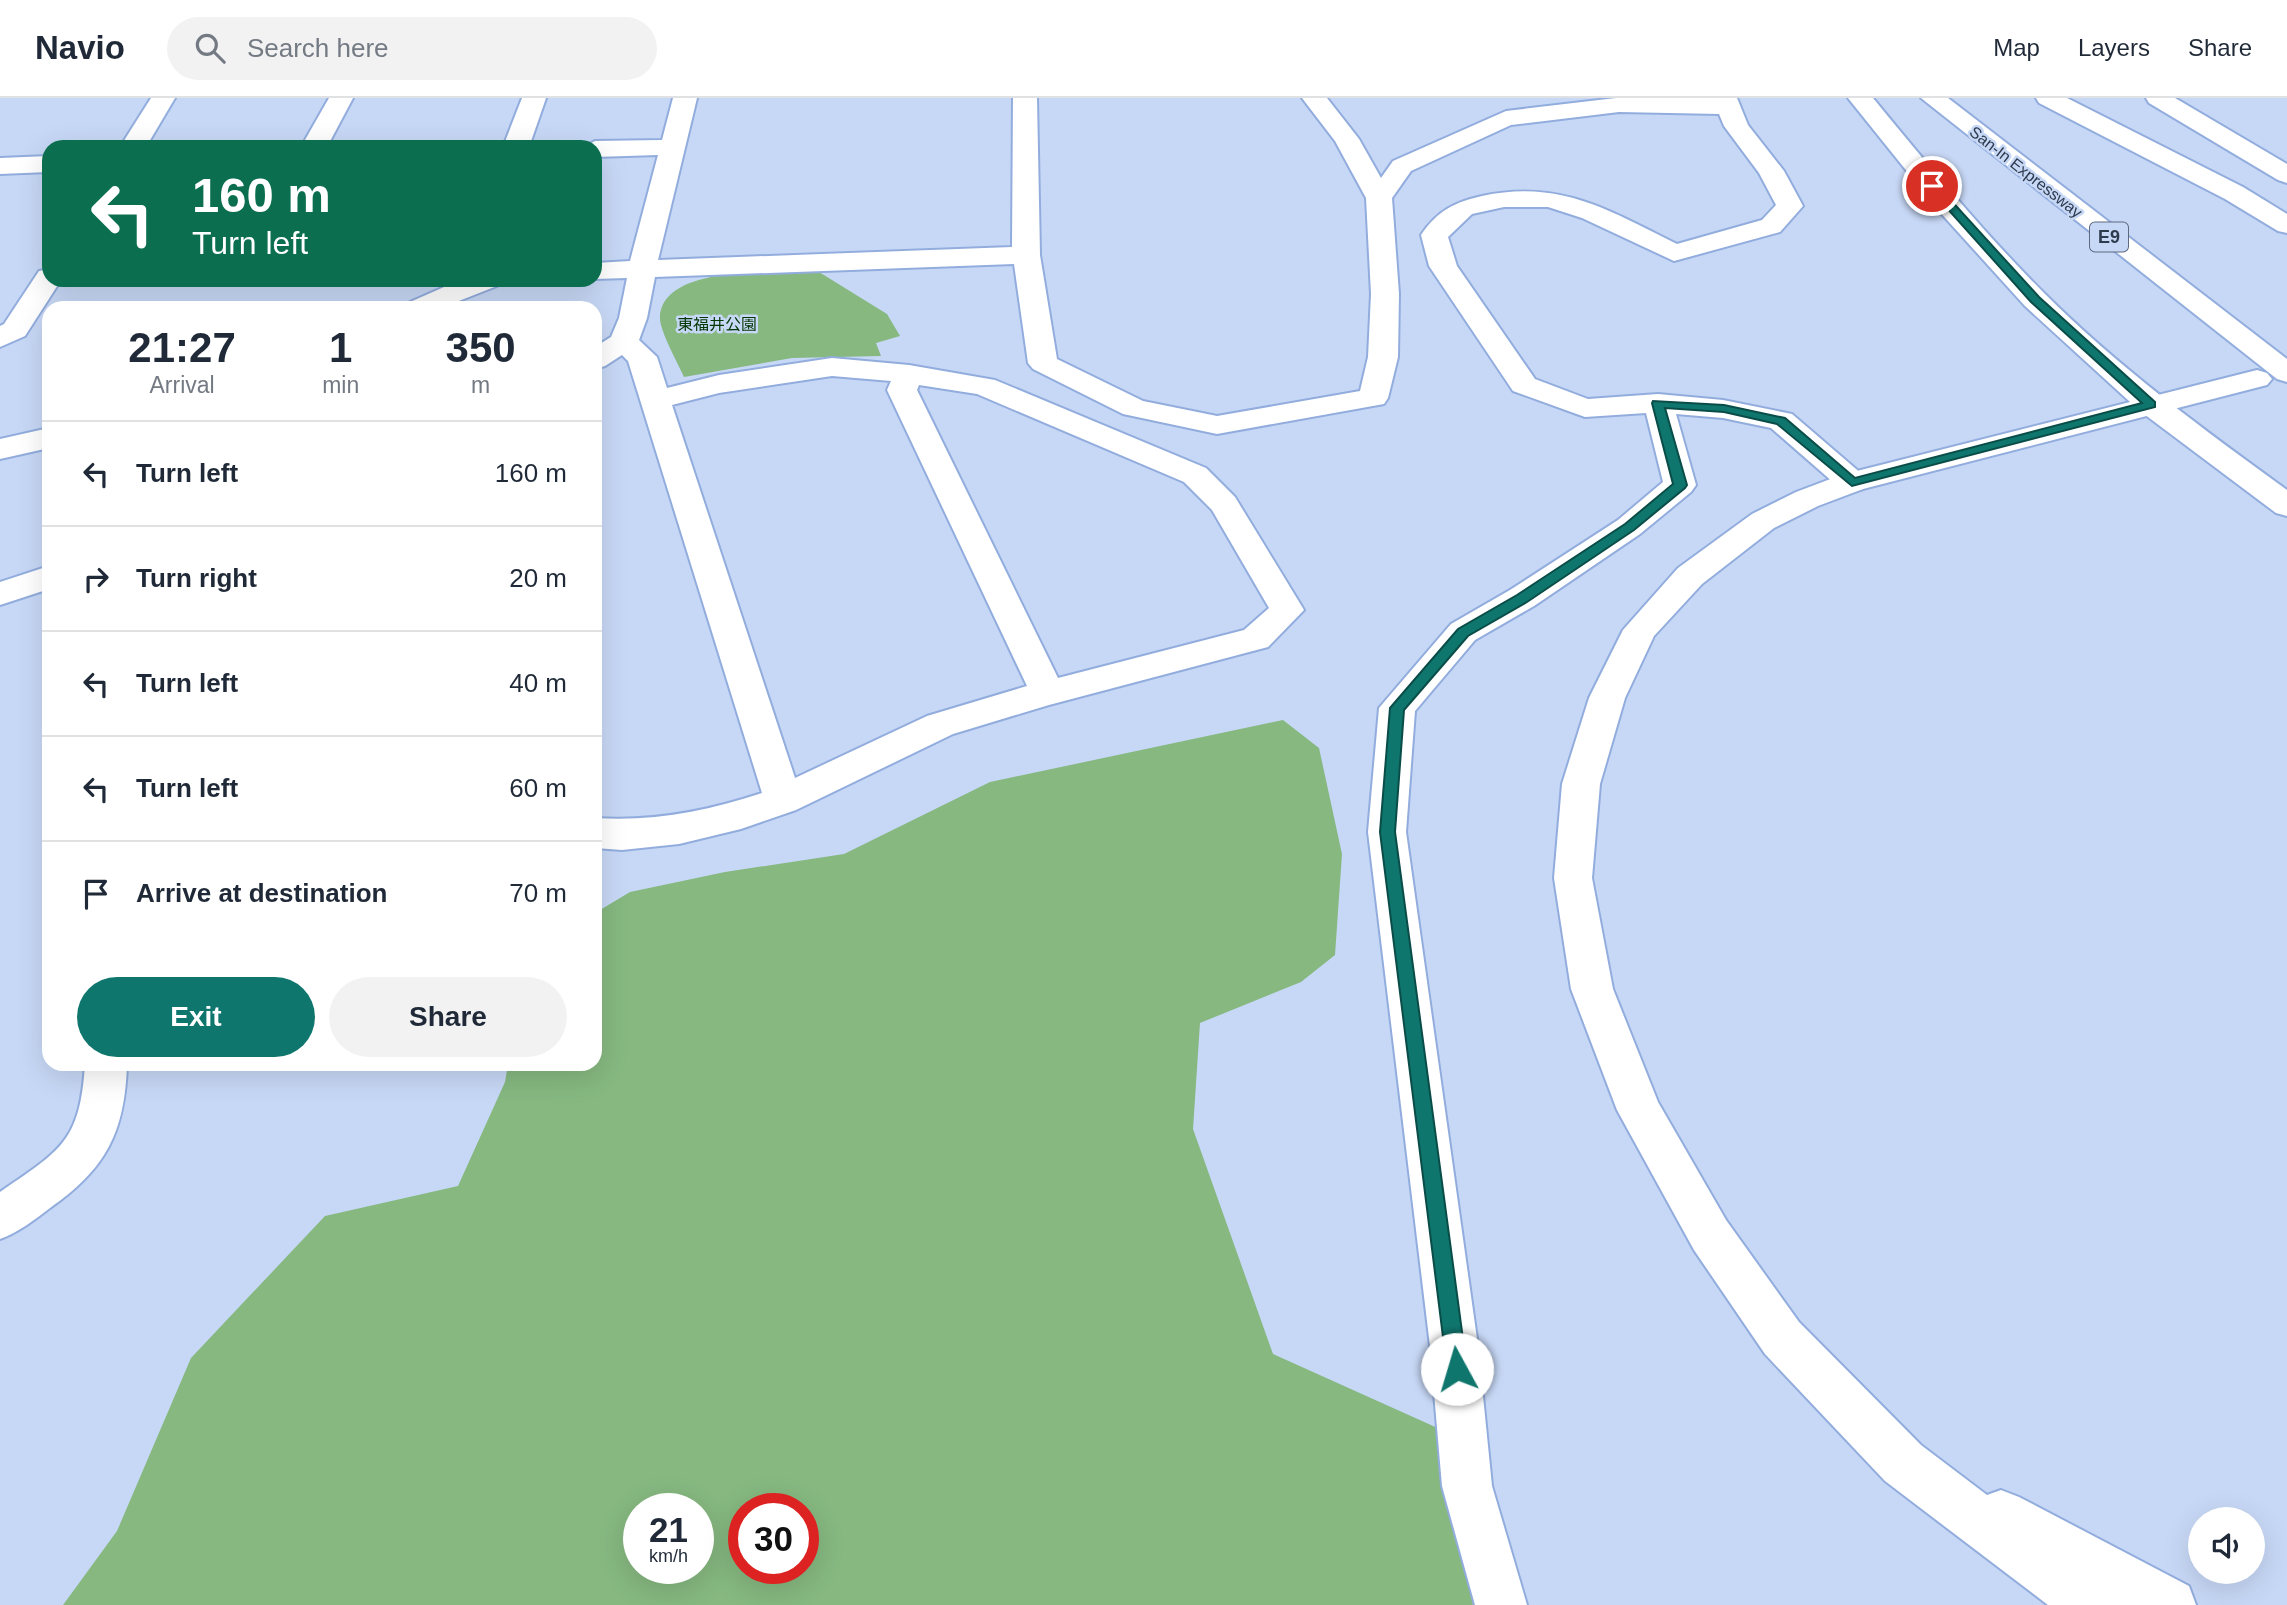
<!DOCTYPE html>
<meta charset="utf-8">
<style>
body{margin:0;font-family:Arial,"Noto Sans JP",sans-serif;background:#f2f2f3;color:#1f2937;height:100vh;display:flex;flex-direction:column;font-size:26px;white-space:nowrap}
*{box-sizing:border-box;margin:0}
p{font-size:23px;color:#747a83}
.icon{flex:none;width:38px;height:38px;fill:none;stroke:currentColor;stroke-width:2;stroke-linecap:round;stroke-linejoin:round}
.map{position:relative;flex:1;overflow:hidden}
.details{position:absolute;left:42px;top:203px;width:560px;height:770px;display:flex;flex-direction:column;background:#fff;border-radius:21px;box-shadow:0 7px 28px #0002}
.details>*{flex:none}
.banner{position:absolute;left:42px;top:42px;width:560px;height:147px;border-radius:21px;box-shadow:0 7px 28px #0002;background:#0b6e4f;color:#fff;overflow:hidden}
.buttons{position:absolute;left:2188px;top:1409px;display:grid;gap:14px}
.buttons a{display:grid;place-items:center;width:77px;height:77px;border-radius:50%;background:#fff;box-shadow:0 7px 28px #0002;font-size:35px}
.speed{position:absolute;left:623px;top:1395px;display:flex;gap:14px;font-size:35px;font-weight:700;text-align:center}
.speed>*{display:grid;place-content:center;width:91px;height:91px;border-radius:50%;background:#fff;box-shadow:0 7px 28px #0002;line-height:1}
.speed small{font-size:18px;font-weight:400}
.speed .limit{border:10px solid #d22;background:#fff;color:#111}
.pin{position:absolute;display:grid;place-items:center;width:60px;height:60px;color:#fff;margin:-30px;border:4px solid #fff;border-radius:50%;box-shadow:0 2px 7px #0007}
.me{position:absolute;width:77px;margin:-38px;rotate:354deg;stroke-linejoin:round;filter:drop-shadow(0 0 5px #0008)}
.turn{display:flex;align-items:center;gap:24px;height:147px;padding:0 35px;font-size:32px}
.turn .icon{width:91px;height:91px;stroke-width:2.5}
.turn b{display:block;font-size:49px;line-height:60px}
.eta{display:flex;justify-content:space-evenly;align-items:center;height:119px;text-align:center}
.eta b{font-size:42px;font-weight:700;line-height:49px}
.action{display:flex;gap:14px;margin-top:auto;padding:14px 35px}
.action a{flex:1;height:80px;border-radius:42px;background:#0f766e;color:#fff;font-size:28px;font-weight:700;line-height:80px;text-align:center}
.action a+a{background:#f2f2f3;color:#1f2937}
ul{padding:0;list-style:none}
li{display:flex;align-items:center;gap:21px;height:105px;padding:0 35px;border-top:2px solid #e0e1e3}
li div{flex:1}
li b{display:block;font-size:26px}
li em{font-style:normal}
header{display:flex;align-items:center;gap:42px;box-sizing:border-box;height:98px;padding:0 35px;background:#fff;border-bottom:2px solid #e0e1e3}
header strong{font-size:33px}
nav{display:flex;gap:38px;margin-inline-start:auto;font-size:24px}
.search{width:490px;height:63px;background:#f2f2f3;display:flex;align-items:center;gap:18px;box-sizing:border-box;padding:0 24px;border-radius:38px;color:#747a83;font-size:26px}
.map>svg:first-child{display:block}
</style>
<header>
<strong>Navio</strong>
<div class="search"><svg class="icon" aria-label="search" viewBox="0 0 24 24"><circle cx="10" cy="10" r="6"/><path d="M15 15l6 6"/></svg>Search here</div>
<nav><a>Map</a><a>Layers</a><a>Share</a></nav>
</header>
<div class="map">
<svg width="2287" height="1507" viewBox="0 0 2287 1507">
<rect width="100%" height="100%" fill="#c7d8f6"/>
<g fill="#86b880" fill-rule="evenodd">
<path d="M819,174l68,42 13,22 -24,7 5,13 -89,2 -108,19c-6,-14 -25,-47 -24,-60 3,-54 121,-44 159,-45z"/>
<path d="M1283,622l36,28 23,106 -7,101 -34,27 -101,41 -7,106 80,225 169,76 31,175h-1410l54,-74 74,-173 134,-142 133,-30 47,-104 3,-18h87v-151l35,-21 95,-20 119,-18 146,-72zM639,1410h59v60h-59zM744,1410h59v60h-59z"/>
</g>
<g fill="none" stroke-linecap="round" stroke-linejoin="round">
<g stroke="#92addd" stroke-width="4">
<g id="street">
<polygon points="151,0 175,0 146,49 120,49"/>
<polygon points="329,0 353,0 327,49 301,49"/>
<polygon points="522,0 546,0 529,49 503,49"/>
<path d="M673,0h24l-39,162 354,-13 1,-149h24l3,157 17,104 86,42 74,15 143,-25 8,-34 3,-63 -5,-96 -31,-57 -33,-43h25l32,41 22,39 12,-17 113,-50 110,-13h121l11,27 36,46 19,35 -23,26 -106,29 -92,-43 -34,-11h-44l-32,7 -24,23 9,29 78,113 53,20 70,-5 65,6 69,14 71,61 5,7 -5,7 -11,3 -11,-3 -70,-61 -48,-10 -47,-4 20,71 -5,7 -51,42 -106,72 -59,34 -60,71 -9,121 72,514 14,140 35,119h-52l-33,-119 -12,-140 -62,-514 11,-124 72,-84 59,-34 108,-70 45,-38 -17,-69 -61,4 -72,-26 -84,-125 -8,-31c16,-24 34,-33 61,-39 78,-17 128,15 195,48l85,-24 14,-15 -17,-32 -35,-47 -5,-12 -100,-2 -108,13 -100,46 -19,27 7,96 -1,63 -10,41 -4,6 -167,30 -94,-20 -90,-45 -5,-6 -14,-99 -359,13 -8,41 -8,22 18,17 10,31 52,-13 113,-17 77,7 86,15 211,88 29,29 69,113 -36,37 -219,58 -96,29 -157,76 -55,19 -62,15 -57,6 -27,-2v-30c57,4 113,-7 167,-25l-134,-432 -6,-6 -17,11 -10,3v-22l16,-10 8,-19 8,-40 -32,1v-16l35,-2 28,-106 -63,2v-10h-11l11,-6 67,-1zM832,278l59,5 -4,9 140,296 -100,30 -132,62 -123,-373 47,-12zM919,287l58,9 207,88 28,28 57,98 -25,22 -186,48 -141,-288z"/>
<polygon points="2146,0 2175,0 2287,66 2287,85 2278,82 2149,5"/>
<polygon points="49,58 49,74 0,76 0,60"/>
<polygon points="49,171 49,182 61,182 25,238 0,249 0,228 4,226 39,173"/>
<polygon points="460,182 501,182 497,188 441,210 406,210 410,204"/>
<polygon points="49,330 49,350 0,361 0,341"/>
<polygon points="49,468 49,491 0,507 0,484"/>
<path d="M85,966h42c-2,68 -21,105 -77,144 -16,12 -31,24 -50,31v-47c61,-42 80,-50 85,-128z"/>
</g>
</g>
<g stroke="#92addd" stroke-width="4">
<polygon id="secondary" points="2257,272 2267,275 2272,281 2267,287 1863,391 1818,408 1774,430 1702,486 1654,538 1625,600 1600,686 1592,780 1613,891 1658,1004 1726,1122 1799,1224 1921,1347 1987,1397 2001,1392 2019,1399 2189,1488 2196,1507 2048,1507 1885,1383 1765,1256 1694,1152 1617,1012 1571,891 1554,780 1562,686 1589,600 1623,532 1678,470 1752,416 1796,394 1841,377"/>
</g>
<g stroke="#92addd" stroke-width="4">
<g id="highway">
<path d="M1848,0h25c55,67 110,134 171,195 74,74 159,136 243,197v26l-11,-3 -136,-102 -115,-105 -87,-96z"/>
<polygon points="1921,0 1948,0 2287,261 2287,284 2277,281"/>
<polygon points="2036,0 2067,0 2243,89 2287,116 2287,135 2278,133 2225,101 2039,5"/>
</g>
</g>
<use href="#street" fill="#fff" fill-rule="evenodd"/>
<use href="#secondary" fill="#fff" fill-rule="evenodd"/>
<use href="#highway" fill="#fff" fill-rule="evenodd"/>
</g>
<polygon fill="#0f766e" stroke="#0a4d48" stroke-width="2" points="1932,85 1936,86 2039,199 2155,304 2155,309 1852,388 1777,326 1724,314 1665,310 1687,387 1685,390 1634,432 1527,504 1468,538 1404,612 1395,734 1467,1271 1464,1278 1457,1281 1449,1278 1447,1271 1380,734 1390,610 1458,531 1517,497 1625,426 1673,386 1652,305 1653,303 1724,307 1785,320 1855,380 2142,305 2031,204 1929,90 1927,88"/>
<g text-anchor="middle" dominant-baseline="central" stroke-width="5" stroke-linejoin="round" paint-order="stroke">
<g font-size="16" fill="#2e3a4d" stroke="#c7d8f6">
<text transform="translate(2026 74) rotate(38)">San-In Expressway</text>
</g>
<g font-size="16" fill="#043601" stroke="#c7d8f6">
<text x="717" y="226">東福井公園</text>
</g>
<rect fill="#c7d8f6" stroke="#5c6980" stroke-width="2" x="2090" y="124.5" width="38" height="29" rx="5"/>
<g font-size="18" font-weight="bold" fill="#2e3a4d">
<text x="2109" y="139">E9</text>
</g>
</g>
</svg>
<div class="buttons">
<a><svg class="icon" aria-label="sound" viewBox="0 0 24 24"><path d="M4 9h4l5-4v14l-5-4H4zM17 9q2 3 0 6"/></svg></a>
</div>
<div class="speed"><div>21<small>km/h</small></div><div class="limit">30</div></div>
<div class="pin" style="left:1932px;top:88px;background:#d93025"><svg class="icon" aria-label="arrive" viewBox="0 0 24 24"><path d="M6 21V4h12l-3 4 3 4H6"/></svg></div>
<svg class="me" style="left:1457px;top:1271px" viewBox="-20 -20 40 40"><circle r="19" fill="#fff"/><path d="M0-13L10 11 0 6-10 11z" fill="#0f766e"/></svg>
<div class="banner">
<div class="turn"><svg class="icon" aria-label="left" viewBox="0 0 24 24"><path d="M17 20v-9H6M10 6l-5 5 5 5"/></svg><div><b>160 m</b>Turn left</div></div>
</div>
<section class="details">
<div class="eta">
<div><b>21:27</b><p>Arrival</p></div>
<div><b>1</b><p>min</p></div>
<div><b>350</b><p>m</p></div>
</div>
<ul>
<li><svg class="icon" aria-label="left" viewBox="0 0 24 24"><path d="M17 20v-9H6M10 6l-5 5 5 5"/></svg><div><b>Turn left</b></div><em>160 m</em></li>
<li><svg class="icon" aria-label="right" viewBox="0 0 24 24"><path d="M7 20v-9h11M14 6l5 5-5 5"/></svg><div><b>Turn right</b></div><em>20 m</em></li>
<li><svg class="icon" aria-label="left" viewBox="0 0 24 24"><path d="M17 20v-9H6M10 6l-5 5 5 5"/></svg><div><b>Turn left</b></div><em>40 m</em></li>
<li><svg class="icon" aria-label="left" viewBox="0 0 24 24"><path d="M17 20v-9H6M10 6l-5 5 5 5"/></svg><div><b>Turn left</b></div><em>60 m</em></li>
<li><svg class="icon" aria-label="arrive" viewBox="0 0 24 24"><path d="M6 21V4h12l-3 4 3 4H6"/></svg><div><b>Arrive at destination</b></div><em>70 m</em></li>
</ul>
<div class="action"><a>Exit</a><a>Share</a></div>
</section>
</div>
